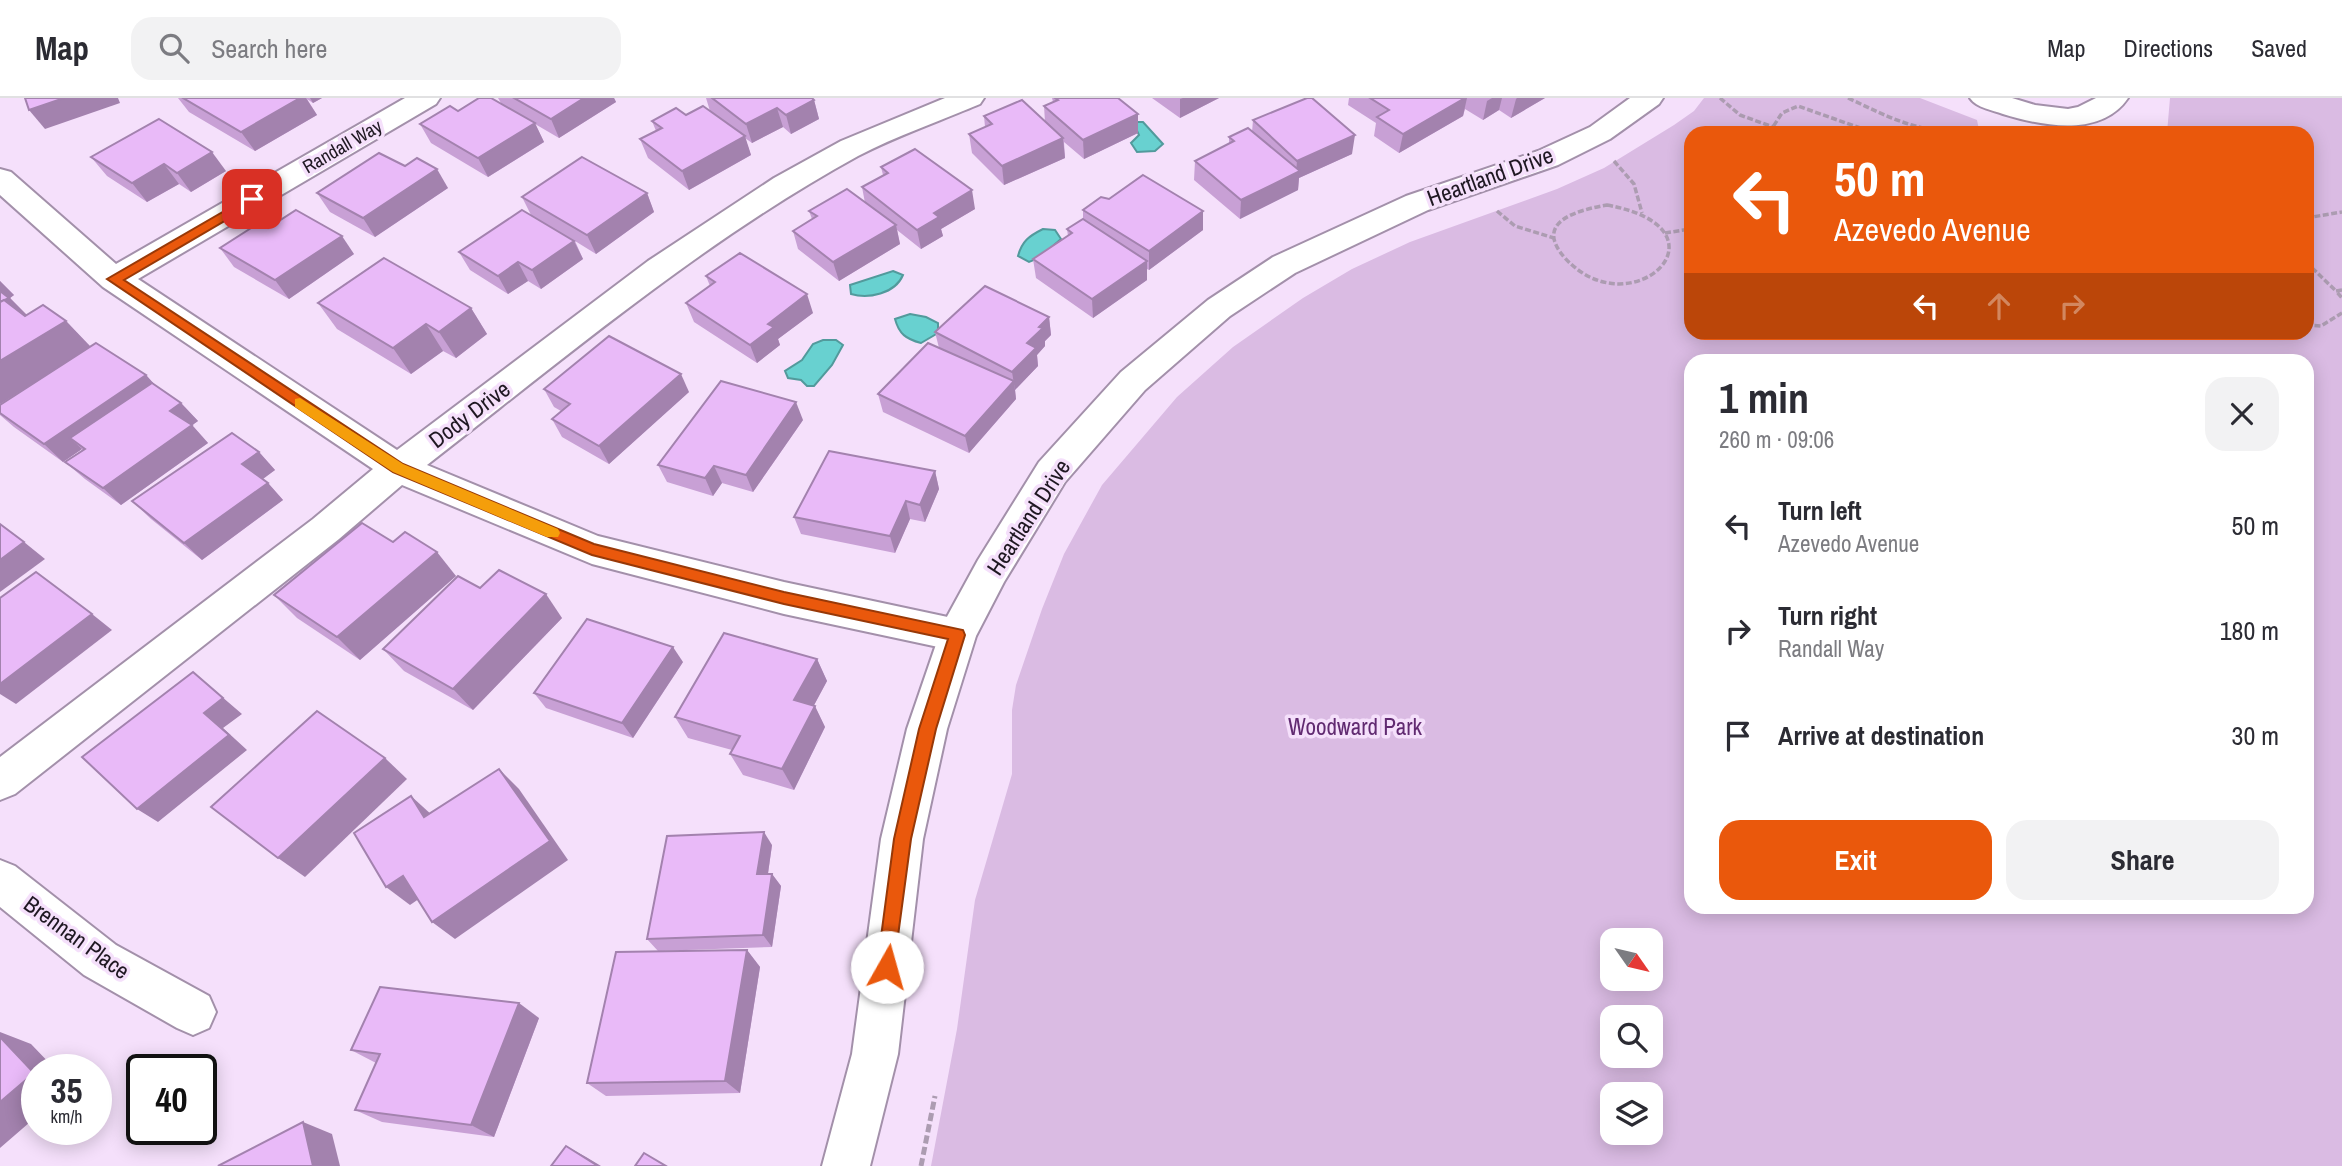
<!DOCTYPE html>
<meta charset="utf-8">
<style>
body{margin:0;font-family:"Archivo Narrow",sans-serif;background:#f2f2f3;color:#2b2b33;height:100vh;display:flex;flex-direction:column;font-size:26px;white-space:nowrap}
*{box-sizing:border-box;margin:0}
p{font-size:23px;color:#7c7c81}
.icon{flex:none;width:38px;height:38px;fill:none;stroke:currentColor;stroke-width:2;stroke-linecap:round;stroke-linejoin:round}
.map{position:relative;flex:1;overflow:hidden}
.details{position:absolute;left:1684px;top:256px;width:630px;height:560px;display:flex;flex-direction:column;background:#fff;border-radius:21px;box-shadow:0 4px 18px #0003}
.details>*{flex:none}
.top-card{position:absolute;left:1684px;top:28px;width:630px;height:214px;border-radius:21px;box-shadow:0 4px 18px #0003;background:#ea580c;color:#fff;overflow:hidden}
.needle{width:46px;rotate:124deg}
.fabs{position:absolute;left:1600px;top:830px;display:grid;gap:14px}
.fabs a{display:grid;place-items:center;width:63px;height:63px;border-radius:14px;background:#fff;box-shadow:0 4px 18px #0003;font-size:35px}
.speed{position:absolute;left:21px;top:956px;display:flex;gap:14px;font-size:35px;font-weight:700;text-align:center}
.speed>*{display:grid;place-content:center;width:91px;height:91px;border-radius:50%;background:#fff;box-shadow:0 4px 18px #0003;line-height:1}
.speed small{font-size:18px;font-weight:400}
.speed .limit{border:4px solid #111;border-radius:10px;background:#fff;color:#111}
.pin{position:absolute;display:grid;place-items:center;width:60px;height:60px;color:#fff;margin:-30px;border-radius:14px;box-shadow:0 4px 10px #0006}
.me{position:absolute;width:77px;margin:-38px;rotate:7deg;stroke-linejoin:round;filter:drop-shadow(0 0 5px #0008)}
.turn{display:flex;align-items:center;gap:24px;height:147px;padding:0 35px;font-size:32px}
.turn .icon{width:91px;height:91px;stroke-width:2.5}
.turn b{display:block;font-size:49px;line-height:60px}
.lanes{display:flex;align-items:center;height:66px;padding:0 35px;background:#0003;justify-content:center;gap:35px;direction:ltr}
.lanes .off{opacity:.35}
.round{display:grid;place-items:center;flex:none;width:74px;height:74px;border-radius:21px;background:#f2f2f3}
.headline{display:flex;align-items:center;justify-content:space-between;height:119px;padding:0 35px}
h1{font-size:42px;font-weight:700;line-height:52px}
.button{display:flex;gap:14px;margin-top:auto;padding:14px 35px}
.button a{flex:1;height:80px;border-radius:21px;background:#ea580c;color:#fff;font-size:28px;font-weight:700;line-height:80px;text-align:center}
.button a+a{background:#f2f2f3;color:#2b2b33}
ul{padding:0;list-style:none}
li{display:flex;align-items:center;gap:21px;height:105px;padding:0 35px}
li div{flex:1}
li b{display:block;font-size:26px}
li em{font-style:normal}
header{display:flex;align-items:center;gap:42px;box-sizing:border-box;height:98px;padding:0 35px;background:#fff;border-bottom:2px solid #e1e1e2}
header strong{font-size:33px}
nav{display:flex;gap:38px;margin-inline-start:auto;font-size:24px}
.search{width:490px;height:63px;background:#f2f2f3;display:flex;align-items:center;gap:18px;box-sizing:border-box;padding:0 24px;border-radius:21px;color:#7c7c81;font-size:26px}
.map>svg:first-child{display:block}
</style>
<header>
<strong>Map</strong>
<div class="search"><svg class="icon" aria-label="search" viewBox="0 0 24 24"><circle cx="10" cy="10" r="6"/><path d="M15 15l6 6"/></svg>Search here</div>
<nav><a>Map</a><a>Directions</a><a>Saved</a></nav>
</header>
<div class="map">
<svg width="2342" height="1068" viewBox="0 0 2342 1068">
<rect width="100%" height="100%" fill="#f5e0fb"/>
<path fill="#dabbe3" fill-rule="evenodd" d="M1704,0h216l57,22 2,10 7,3h-296v199h616v-199h-139l3,-35h172v1068h-1411l26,-137 18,-129 37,-126v-64l4,-25 26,-76 22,-55 38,-69 75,-88 56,-50 70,-49 49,-29 58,-27 147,-53 47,-21 70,-43 20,-14zM1690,262h616v546h-616zM1612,842h38v38h-38zM1612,919h38v38h-38zM1612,996h38v38h-38z"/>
<g fill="#68d1d0" stroke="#529a9c" stroke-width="2">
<polygon points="1133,24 1143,24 1163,46 1155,53 1137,54 1131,45 1139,37"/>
<path d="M1043,131l12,1 6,9 -22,19 -10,4 -11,-6c4,-15 11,-20 25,-27z"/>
<path d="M893,173l10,4c-8,19 -35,24 -52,19l-1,-9z"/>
<path d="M910,216l16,3 12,6v10l-17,10c-15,-4 -22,-9 -26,-24z"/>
<polygon points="823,242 836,242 843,247 832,267 814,288 807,288 801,282 788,280 785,273 802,262 813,246"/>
</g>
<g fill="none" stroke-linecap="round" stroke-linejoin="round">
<g stroke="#a390aa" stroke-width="4">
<g id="minor">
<path d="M405,0h35l-4,6 -298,175 259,171 251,-189 126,-83 67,-37 104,-43h39l-4,6c-40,17 -84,32 -122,52 -155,85 -292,201 -431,309l171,71 186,46 173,37 14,5 5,11 -5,11 -14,5 -173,-37 -192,-50 -190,-79 -63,54 -324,255 -15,6v-43l313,-238 60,-50 -270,-182 -103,-92v-26l11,3 105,92z"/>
<polygon points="0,762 15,768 116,847 209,898 216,914 209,930 193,937 177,930 84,877 0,809"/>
</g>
</g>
<g stroke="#a390aa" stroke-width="4">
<g id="tertiary">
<polygon points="1630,0 1663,0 1659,6 1610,41 1558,67 1428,112 1295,175 1230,218 1145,292 1065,384 1004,484 976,538 947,631 923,741 898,956 870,1068 822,1068 852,956 881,741 907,631 943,526 978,462 1039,364 1121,274 1208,202 1273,159 1406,98 1538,53 1590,29"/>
<path d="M1970,0h42l23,7 33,4 10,-2 18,-9h32c-27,40 -86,28 -125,16 -11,-4 -26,-6 -33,-16z"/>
</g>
</g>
<g stroke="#ac9cb1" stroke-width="3.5" stroke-dasharray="6 2.5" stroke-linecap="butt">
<polyline points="1720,0 1740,17 1773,29"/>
<path d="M1848,0c41,19 78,40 124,30"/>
<polyline points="1769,35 1782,15 1798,8 1863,31 1865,35"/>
<polyline points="1614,63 1634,86 1642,115"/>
<path d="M1607,107c131,24 24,126 -42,53 -33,-37 14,-48 42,-53z"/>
<polyline points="1497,113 1515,128 1554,140"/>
<polyline points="2306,120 2342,114"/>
<polyline points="1665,135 1690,131"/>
<polyline points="2306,164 2336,193"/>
<polyline points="2342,192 2336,193 2342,200"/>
<polyline points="2306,227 2321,228 2342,215"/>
</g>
<polyline stroke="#ac9cb1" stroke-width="5" stroke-dasharray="8 3.5" stroke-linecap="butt" points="921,1068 935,998"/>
<use href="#minor" fill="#fff" fill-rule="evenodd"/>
<use href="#tertiary" fill="#fff" fill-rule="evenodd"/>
</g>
<g fill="#c8a0d5">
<polygon points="178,0 322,0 313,5 307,1 317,17 255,53 189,14"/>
<polygon points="498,0 614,0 616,4 559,40 535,26 544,44 488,79 431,45 420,26 458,13 501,5"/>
<polygon points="706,0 812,0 814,2 819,21 791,36 783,29 752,45 745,40 751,57 689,92 648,60 640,41 656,33 652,23 710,13"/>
<polygon points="1052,0 1118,0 1138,35 1084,61 1064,44 1065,60 1004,87 972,55 969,36 985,29 984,18 1045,24 1044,8 1053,4"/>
<polygon points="1152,0 1219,0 1180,20"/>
<polygon points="1349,0 1545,0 1511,20 1499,12 1483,22 1465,11 1463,18 1399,55 1374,38 1376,25 1348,7"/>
<polygon points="1253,22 1352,56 1299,80 1298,92 1240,121 1194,82 1195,63 1229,46 1229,39 1252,34"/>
<polygon points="91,59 226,73 191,94 179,86 147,104 107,78"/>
<polygon points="405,68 448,90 375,139 330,114 317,95"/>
<polygon points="881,69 975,111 941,131 943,138 921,151 897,132 900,146 839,183 798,151 793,133 812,121 809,113 865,105 862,89 883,77"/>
<polygon points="647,95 654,114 596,156 575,143 583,161 541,191 528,183 508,196 470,172 459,154 531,117 522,99"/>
<polygon points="1083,112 1203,132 1149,172 1147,171 1147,182 1093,220 1036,180 1033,161 1068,138 1067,131 1083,121"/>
<polygon points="268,130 354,156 289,201 234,169 220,150"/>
<polygon points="706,178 813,215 778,241 780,247 757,265 694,224 686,205 710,188"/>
<polygon points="0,183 14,197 10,200 26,217 66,223 90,249 146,277 154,286 181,305 198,323 192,327 208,345 121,407 85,381 65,364 82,352 82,351 63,364 14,329 0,317 0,307 36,284 0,306"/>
<polygon points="318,205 471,210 487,236 456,260 443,253 411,276 337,231"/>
<polygon points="1049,219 1051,237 1045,243 1045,248 1037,257 1038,268 1015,292 1016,301 969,355 883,314 878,296 939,250 935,234"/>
<polygon points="544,291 689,294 609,366 562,339 552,321 561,313 554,309"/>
<polygon points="803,322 753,394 722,385 713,398 667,384 658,367"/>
<polygon points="259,354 275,372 262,381 268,385 283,402 202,462 151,421 132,403"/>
<polygon points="935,373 939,391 925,424 910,421 895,455 801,436 794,419"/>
<polygon points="393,444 456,478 360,562 297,520 274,497"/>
<polygon points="480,490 562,520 473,612 404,573 383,551"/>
<polygon points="817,561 827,583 814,607 825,629 794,692 743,677 730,656 732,652 688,640 675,619"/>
<polygon points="683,564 633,640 546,610 534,595"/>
<polygon points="772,747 768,776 772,776 781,788 772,849 658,853 647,841"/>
<polygon points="747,852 760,869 740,995 606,998 587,985"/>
<polygon points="539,920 494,1039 382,1024 355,1012 376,965 351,952"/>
</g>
<g fill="#a382ae">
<polygon points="64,0 118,0 120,5 45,31 29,12"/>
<polygon points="300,0 306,0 317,17 255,53 241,34"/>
<polygon points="310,0 322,0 313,5"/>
<polygon points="584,0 614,0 616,4 559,40 551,21"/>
<polygon points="1183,0 1219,0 1180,20 1180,1"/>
<polygon points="1465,0 1467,0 1463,18 1399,55 1403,36"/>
<polygon points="1492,0 1502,0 1499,12 1483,22 1487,3"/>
<polygon points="1517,0 1545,0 1511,20 1516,1"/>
<polygon points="814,2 819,21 791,36 786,17"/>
<polygon points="777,10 783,29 752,45 746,26"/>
<polygon points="1138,16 1138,35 1084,61 1083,42"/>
<polygon points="535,25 544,44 488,79 478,60"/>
<polygon points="1355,37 1352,56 1299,80 1298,92 1240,121 1241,102 1296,75 1297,63"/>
<polygon points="745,38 751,57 689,92 682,73"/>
<polygon points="1063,40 1065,60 1004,87 1002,68"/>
<polygon points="212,54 226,73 191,94 177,75"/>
<polygon points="164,66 179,86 147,104 132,85"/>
<polygon points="437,71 448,90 375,139 363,120"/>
<polygon points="972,92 975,111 941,131 943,138 921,151 917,132 934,115"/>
<polygon points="647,95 654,114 596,156 587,137"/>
<polygon points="1203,113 1203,132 1149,172 1149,153"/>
<polygon points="896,127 900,146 839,183 833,164"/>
<polygon points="342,138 354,156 289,201 275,182"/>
<polygon points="574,143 583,161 541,191 532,172"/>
<polygon points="1147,163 1147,182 1093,220 1092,201"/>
<polygon points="518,164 528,183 508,196 498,178"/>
<polygon points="0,183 14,197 10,200 28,218 0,235"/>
<polygon points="807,196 813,215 778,241 780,247 757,265 750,247 768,226"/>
<polygon points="471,210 487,236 456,260 439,234"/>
<polygon points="1049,219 1051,237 1045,243 1045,248 1037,257 1038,268 1015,292 1012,274 1027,245 1039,229"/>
<polygon points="66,223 91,249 0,306 0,263"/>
<polygon points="426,226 443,253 411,276 393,250"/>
<polygon points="681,276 689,294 609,366 599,348"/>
<polygon points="146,277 163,296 70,340 82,351 63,364 44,346"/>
<polygon points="1014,283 1016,301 969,355 965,338"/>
<polygon points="796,304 803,322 753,394 746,377"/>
<polygon points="181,305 198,323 187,331 170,313"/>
<polygon points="192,327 208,345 121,407 103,390"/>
<polygon points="259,354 275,372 259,384 242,366"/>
<polygon points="714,368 722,385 713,398 705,380"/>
<polygon points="935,373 939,391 925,424 920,407"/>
<polygon points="268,385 283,402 202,462 184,445"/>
<polygon points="906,403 910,421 895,455 890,438"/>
<polygon points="24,444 45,461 0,494 0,462"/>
<polygon points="437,454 456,478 360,562 337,539"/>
<polygon points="546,496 562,520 473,612 453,591"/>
<polygon points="92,516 112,532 16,606 0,596 0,586"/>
<polygon points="673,549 683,564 633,640 622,625"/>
<polygon points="817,561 827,583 805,624 794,602"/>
<polygon points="193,574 242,616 223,630 247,652 158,724 137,711 204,615"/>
<polygon points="815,608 825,629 794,692 782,671"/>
<polygon points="385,660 407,681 305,779 278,760"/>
<polygon points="499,671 519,691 568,762 455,841 432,824"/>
<polygon points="411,698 433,718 424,719"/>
<polygon points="764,734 772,747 766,789 757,776"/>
<polygon points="772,776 781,788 772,849 763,837"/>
<polygon points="403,778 426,796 410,807 386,789"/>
<polygon points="747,852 760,869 740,995 725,983"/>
<polygon points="519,905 539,920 494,1039 471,1027"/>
<polygon points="0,934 31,946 55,971 37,971 37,1018 0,1050"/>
<polygon points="303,1024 332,1036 340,1068 313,1068"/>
<polygon points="566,1048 586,1059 601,1068 598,1068"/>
</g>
<g fill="#e9baf8" stroke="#a382ae" stroke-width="2">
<polygon points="25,0 64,0 29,12"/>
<polygon points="183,0 300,0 241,34"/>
<polygon points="479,0 491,0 535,25 478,60 420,26 450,8 458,13"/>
<polygon points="514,0 584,0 551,21"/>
<polygon points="712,0 812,0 814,2 786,17 777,10 746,26"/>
<polygon points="1055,0 1118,0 1138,16 1083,42 1044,8 1058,2"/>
<polygon points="1307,0 1312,0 1355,37 1297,63 1253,22"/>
<polygon points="1370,0 1465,0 1403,36 1377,19 1389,12"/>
<polygon points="1022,2 1063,40 1002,68 969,36 992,26 984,18"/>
<polygon points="703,8 745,38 682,73 640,41 662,30 652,23 676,10 686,17"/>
<polygon points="159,21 212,54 177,75 164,66 132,85 91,59"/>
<polygon points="1248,30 1300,73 1241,102 1195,63 1234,43 1229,39"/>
<polygon points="915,51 972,92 934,115 939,119 917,132 862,89 888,75 881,69"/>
<polygon points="379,55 405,68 417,60 437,71 363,120 317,95"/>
<polygon points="582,59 647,95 587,137 522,99"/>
<polygon points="1143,77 1203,113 1149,153 1083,112 1101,99 1109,101"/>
<polygon points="847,91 896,127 833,164 793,133 817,118 809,113"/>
<polygon points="296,112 342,138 275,182 220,150 259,125 268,130"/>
<polygon points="522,112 574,143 532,172 518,164 498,178 459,154"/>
<polygon points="1083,121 1147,163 1092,201 1033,161 1072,135 1067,131"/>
<polygon points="740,155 807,196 768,226 774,229 750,247 686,205 715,184 706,178"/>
<polygon points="384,160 471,210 439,234 426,226 393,250 318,205"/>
<polygon points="985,188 1049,219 1039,229 1043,230 1027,245 1036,250 1012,274 935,234"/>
<polygon points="0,193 9,200 0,204"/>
<polygon points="4,202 25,218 43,207 66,223 0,263 0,204"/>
<polygon points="609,238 681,276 599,348 552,321 570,306 544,291"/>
<polygon points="96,245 146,277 44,346 0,315 0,307"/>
<polygon points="928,245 1014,283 965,338 878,296"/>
<polygon points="721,283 796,304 746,377 714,368 705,380 658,367"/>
<polygon points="152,285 181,305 170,313 192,327 103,390 65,364 85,351 70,340"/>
<polygon points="232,335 259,354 242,366 268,385 184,445 132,403"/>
<polygon points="829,353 935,373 920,407 906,403 890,438 794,419"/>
<polygon points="362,425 393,444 405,434 437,454 337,539 274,497"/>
<polygon points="0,426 24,444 0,462"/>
<polygon points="499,472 546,496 453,591 383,551 458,478 480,490"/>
<polygon points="36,474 92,516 0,586 0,500"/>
<polygon points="587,521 673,549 622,625 534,595"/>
<polygon points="724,535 817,561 794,602 815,608 782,671 730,656 740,638 675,619"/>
<polygon points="193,574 223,600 204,615 229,637 137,711 82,659"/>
<polygon points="317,613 385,660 278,760 211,709"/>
<polygon points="499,671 550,743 432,824 403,778 386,789 354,735 411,698 424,719"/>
<polygon points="764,734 757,776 772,776 763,837 647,841 667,738"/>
<polygon points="747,852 725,983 587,985 616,854"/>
<polygon points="380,889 519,905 471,1027 355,1012 380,956 351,952"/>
<polygon points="0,939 34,975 0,1004"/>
<polygon points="303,1024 313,1068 218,1068"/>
<polygon points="566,1048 598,1068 551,1068"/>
<polygon points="644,1055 666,1068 635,1068"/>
</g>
<polygon fill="#ea580c" stroke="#983908" stroke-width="2" points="252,97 257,98 257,104 124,182 403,366 594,446 784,494 963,532 965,537 936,631 911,741 893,875 887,878 880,875 877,869 894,741 919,631 948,541 784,506 592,457 393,374 107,181"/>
<polygon fill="#f59e0b" points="300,300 403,366 558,431 560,435 558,439 547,439 393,374 295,309 295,301"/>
<g text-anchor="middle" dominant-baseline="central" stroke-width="7" stroke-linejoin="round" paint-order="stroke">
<g font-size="19" fill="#1f1822" stroke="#f5e0fb">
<text transform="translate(342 48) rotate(-30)">Randall Way</text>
</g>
<g font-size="23" fill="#1f1822" stroke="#f5e0fb">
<text transform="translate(1490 78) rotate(-20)">Heartland Drive</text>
<text transform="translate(469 316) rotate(-37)">Dody Drive</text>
<text transform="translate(1028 419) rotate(-57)">Heartland Drive</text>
<text transform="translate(77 839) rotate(36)">Brennan Place</text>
</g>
<g font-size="23" fill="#612a71" stroke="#f5e0fb">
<text x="1355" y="628">Woodward Park</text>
</g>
</g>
</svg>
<div class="fabs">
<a><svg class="needle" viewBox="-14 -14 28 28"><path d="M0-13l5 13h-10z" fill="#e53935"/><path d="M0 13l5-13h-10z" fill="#7c7c81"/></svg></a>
<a><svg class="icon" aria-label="search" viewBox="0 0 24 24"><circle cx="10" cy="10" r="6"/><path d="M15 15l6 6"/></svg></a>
<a><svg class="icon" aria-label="layers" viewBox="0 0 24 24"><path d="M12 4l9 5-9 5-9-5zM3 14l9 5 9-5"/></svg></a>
</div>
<div class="speed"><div>35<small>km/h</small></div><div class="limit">40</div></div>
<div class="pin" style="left:252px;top:101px;background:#d93025"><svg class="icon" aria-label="arrive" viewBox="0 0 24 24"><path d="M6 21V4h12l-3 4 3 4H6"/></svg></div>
<svg class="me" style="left:887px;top:869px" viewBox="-20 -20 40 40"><circle r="19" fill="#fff"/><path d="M0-13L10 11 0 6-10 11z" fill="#ea580c"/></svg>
<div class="top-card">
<div class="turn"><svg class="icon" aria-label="left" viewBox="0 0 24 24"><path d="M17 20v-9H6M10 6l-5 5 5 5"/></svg><div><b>50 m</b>Azevedo Avenue</div></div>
<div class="lanes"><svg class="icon" aria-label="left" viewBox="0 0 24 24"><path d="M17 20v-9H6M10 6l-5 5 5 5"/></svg><svg class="icon off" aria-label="ahead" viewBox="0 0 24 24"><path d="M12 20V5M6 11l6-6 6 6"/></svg><svg class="icon off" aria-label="right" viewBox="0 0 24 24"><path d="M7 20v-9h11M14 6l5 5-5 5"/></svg></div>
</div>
<section class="details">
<div class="headline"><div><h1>1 min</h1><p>260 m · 09:06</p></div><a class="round"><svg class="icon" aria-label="close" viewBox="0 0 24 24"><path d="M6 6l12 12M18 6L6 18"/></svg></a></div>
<ul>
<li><svg class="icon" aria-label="left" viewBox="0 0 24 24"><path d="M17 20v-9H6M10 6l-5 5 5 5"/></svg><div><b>Turn left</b><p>Azevedo Avenue</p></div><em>50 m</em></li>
<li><svg class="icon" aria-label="right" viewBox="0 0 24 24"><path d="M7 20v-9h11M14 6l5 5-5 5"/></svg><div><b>Turn right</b><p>Randall Way</p></div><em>180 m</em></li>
<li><svg class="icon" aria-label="arrive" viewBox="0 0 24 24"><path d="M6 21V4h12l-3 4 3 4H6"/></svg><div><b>Arrive at destination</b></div><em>30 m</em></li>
</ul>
<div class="button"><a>Exit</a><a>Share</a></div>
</section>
</div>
